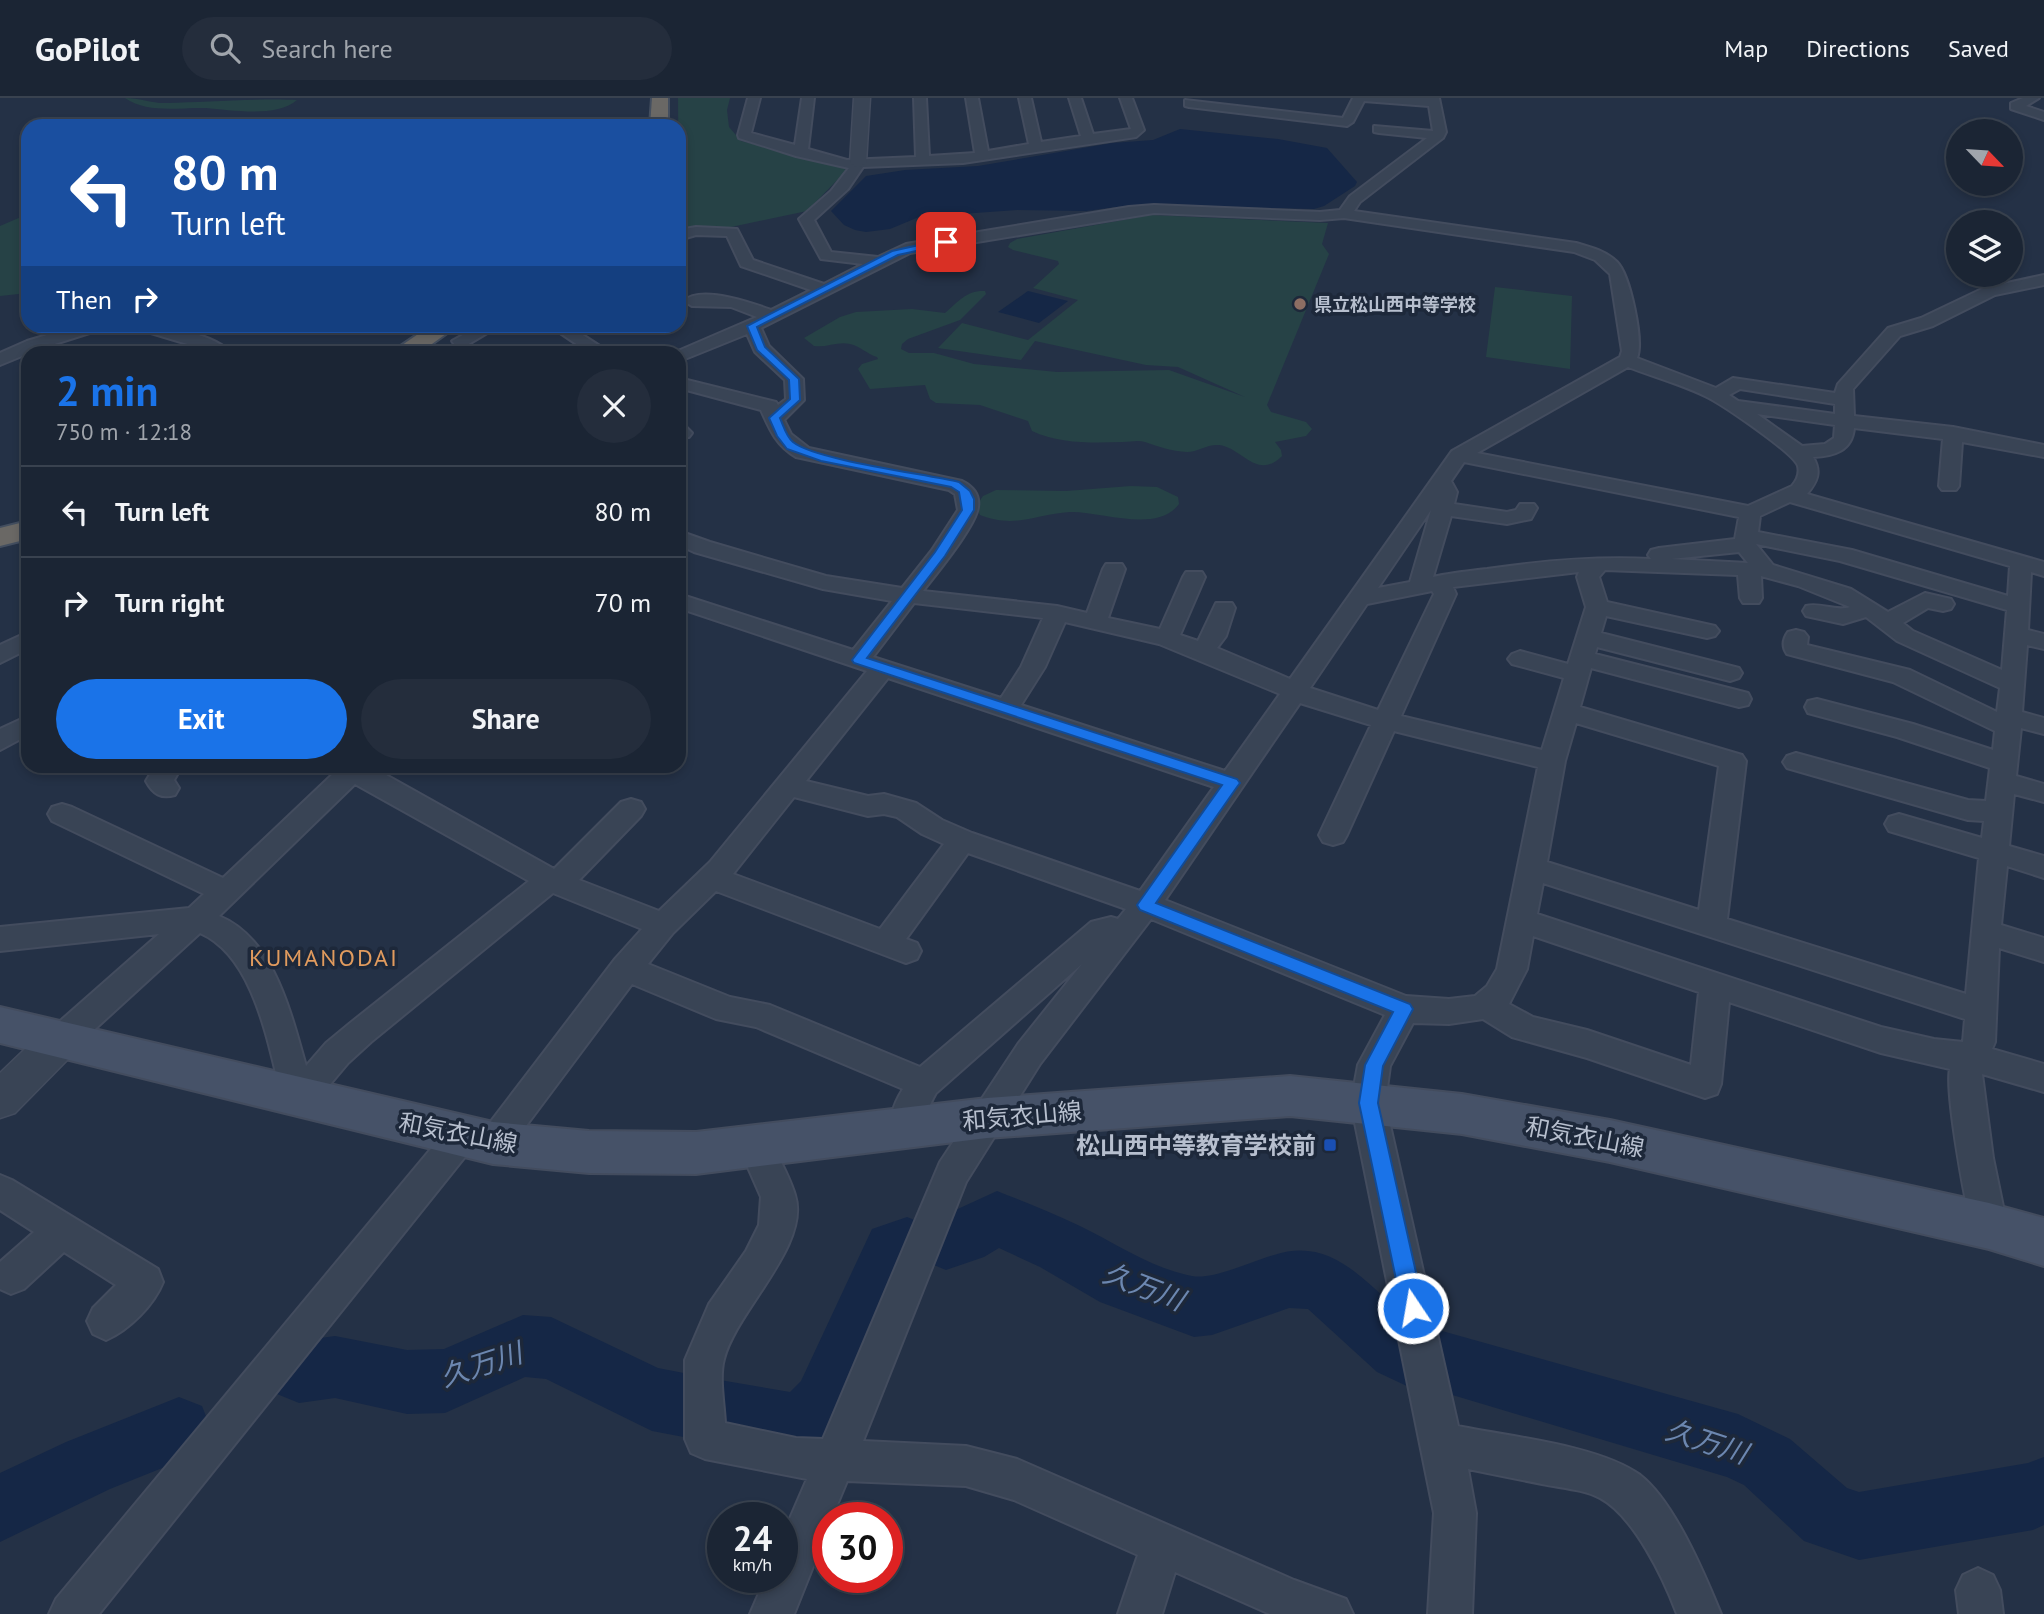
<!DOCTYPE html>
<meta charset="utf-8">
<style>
body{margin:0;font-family:"PT Sans","Noto Sans JP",sans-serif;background:#242d3c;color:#f1f3f6;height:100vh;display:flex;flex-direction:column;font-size:26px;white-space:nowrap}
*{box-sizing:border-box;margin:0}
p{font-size:23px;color:#a0a5ac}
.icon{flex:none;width:38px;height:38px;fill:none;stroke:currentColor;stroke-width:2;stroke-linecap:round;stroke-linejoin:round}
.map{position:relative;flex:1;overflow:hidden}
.details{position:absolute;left:21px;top:248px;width:665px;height:427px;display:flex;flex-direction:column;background:#1b2534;border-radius:21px;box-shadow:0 4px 10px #0003,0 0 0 2px #39424f}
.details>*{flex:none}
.top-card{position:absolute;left:21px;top:21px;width:665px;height:214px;border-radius:21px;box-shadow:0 4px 10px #0003,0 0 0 2px #39424f;background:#1a4fa0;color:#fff;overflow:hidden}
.needle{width:46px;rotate:115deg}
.buttons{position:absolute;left:1946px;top:21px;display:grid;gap:14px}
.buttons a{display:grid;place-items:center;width:77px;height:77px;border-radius:50%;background:#1b2534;box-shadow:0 4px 10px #0003,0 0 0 2px #39424f;font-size:35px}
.speed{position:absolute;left:707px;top:1404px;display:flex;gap:14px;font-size:35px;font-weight:700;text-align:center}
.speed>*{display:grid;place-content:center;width:91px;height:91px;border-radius:50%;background:#1b2534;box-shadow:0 4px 10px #0003,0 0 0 2px #39424f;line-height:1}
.speed small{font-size:18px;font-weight:400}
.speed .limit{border:10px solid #d22;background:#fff;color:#111}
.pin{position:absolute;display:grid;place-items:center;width:60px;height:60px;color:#fff;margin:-30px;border-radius:14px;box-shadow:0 4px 10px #0006}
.me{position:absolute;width:77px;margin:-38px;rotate:348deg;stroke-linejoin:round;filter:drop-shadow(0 0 5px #0008)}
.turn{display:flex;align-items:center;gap:24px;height:147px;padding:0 35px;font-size:32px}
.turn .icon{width:91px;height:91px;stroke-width:2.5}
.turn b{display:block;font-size:49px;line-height:60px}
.then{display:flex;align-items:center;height:66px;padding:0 35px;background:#0003;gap:14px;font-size:26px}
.round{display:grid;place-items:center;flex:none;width:74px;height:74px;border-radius:37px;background:#242d3c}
.overview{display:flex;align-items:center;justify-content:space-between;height:119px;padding:0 35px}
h1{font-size:42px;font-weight:800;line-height:52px;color:#1a73e8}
.action{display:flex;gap:14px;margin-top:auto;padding:14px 35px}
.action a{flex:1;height:80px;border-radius:42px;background:#1a73e8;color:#fff;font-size:28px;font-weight:800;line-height:80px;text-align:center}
.action a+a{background:#242d3c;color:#f1f3f6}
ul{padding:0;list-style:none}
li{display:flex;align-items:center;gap:21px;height:91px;padding:0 35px;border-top:2px solid #39424f}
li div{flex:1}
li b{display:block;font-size:26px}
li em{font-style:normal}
header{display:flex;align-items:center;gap:42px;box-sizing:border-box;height:98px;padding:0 35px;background:#1b2534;border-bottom:2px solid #39424f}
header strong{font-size:33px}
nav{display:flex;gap:38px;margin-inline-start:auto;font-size:24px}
.search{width:490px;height:63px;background:#242d3c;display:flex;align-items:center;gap:18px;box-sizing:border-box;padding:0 24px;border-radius:38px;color:#a0a5ac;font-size:26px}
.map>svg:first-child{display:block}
</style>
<header>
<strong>GoPilot</strong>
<div class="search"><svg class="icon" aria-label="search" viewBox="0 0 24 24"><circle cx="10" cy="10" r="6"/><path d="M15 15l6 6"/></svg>Search here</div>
<nav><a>Map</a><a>Directions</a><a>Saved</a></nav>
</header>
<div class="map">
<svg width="2044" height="1516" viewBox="0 0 2044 1516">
<rect width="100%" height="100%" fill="#243146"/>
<g fill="#264246">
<path d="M125,0c15,0 28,6 43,5 36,-1 95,-5 129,-3 -20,18 -66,10 -91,8 -26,-1 -58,6 -81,-10z"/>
<polygon points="678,0 730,0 727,12 729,29 741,43 843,69 846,73 807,113 731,129 696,130 679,134"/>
<polygon points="28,116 28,195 0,198 0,128"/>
<path d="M1151,117l177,8 -6,21 7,10 -62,151 4,7 35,10 6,7 -6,7 -31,6 6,8 1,6c-25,25 -39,-8 -63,-11 -12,-1 -21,7 -32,7 -16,-1 -28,-5 -42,-10 -7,-2 -15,0 -22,0 -30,1 -64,2 -91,-11l-4,-10 -48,-16 -44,-2 -6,-4 -5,-14 -55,4 -12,-20 4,-5 16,-5 -1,-2c-10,-3 -17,-11 -27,-13 -12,-3 -24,4 -36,2l-10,-8 36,-21 16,-5 56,-3 33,4c14,-12 22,-23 40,-22l1,3 -26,26 -52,19 -6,5 -1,5 8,4h25l40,11 83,8 112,-2 76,27 -67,-30 -32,-2 -111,-24 -14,19 -83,-12 24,-25 66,17 50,-40 -45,-12 26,-24 -1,-3 -45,-11 -5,-3 2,-4 7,-4z"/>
<polygon points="1495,189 1572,198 1570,271 1486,259"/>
<path d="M1131,388l26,1 21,10 1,7c-22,30 -78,7 -109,8 -35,2 -54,17 -90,3l-4,-9 7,-10 13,-6 70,1z"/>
</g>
<g fill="#152746">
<polygon points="1180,31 1278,41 1327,50 1357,84 1355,88 1324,108 1314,111 1131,107 1086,113 1017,112 919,119 890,131 866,134 855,132 844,127 831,113 866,78 905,72 978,68 1112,45 1153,42"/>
<polygon points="1028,193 1068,203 1039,225 998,214"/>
</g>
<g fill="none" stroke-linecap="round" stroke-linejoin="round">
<g fill="#152746" fill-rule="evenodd">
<path d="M997,1093c28,11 56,22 83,35 37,18 71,42 112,50 21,4 61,-15 82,-21 69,-23 103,48 154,77l7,-3 303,85 52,25 57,49 12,4 169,-29 16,-6v68l-11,5 -174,30 -55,-19 -60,-56 -17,-8 -308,-92 -8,3 -34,-16 -69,-63 -19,-1 -77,27 -18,2 -94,-35 -60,-35 -41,-19 -15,9 -38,13 -17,-7 -16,8 -66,156 -24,22 -23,9 -86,-15 -15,-6 -5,2 -42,-8 -106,-52 -21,-2 -80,36 -38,1 -72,-16 -36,5 -22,-9 -9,-22 9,-22 22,-9 36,-5 72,14 37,-1 79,-34 28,2 107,51 36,7 15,6 5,-2 76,13 11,-11 71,-152 35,-12 18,7z"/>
<polygon points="179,1299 202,1308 211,1331 202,1354 110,1391 0,1444 0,1375 66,1344"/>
</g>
<g stroke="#434c5e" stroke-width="4">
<g id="minor">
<path d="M748,0h12l-9,35 44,12 7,-47h12l-6,51 39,11 69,-3 -2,-59h12l3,58 46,-3 -9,-55h12l10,53 41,-7 -10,-46h12l10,44 40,-6 -12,-38h12l12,36 38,-5 -11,-31h12l12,32 -8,7 -173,26 -100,4 -15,22 -34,31 17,32 47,5 28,-13 223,-37 25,-2 166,7 20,-2 10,-14 77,-58 -48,-5 -5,-1v-6l59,5 -4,-25 -65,-5 -11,21 -6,4 -158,-19 -4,-1v-6l158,18 10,-20h86l7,34 -3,6 -83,64 -6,9 222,32c14,4 30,8 41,19 13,13 27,79 20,96l79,30 17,-10 102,15 3,-9 50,-56 33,-10 63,-30 60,-13v10l-49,10 -62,31 -33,10 -47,53 1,27 99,11 91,18v12l-82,-15 -3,44 -3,4h-14l-3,-4 4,-47 -89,-11c-2,23 -20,28 -41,29 9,15 4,25 -6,37l237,68v14l-13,-4 -3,58 16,4v15l-17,-4 -5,67 22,6v16l-23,-6 -5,48 28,8v18l-30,-8 -5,52 35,10v22l-37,-12 -6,59 43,13v24l-45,-14 -4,94 -3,7 52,15v28l-62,-18 11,84 14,68 -5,12 -13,5 -13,-5c-10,-23 -31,-148 -26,-169l-69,-16 -152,-51 -8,82 -4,10 -12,4 -118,-40 -75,-21 -29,-18 -34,5 -36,-1 -23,43 -5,37 73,323c52,11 140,19 182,49 34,26 65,100 81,139h-44c-13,-35 -43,-98 -77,-116 -17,-9 -39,-10 -58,-14 -25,-5 -49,-10 -74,-15l8,44 -4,101h-44l6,-101 -83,-410 7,-38 27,-50 -234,-96 -111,145 -74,118 -103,259 103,5 51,13 277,121 52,19 7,15h-83l-95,-42 -13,42h-44l20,-59 -124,-55 -48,-14 -119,-5 -15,36h-4v12l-34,85h-44l16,-37h16v-40l25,-58 -102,-20 -14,-6 -6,-14v-79l24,-56 37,-53 13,-26 2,-28 -22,-50 5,-11 12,-4 12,4c9,19 21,39 27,59 16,50 -59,116 -71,164 -5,18 0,44 1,64l71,15 27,1 117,-277 78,-118 64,-80 -146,129c-11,18 -9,28 -17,46l-12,4 -12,-4c-8,-18 -2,-34 8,-50l-147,-62 -40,-8 -84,-35 -127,170 -12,4 -12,-4 -5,-11 -377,471h-50l7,-15 394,-473 12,-4 12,4 5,11 136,-178 27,-30 -89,-36 -182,149 -23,21 -37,44 -12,4 -12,-4 -5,-10c-14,-52 -27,-140 -82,-164l-128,117 -11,3 -11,-3 -5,-10 5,-10 109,-96 -159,17v-24l189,-19 15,-14 -152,-73 -4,-7 4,-7 10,-3 10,3 151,71 112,-106 -4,-6h39l184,103 67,-67 10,-3 10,3 4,7 -4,7 -62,64 80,31 51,-49 157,-191 -188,-63v-14l174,56 39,-49 -69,-12 -129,-37 -15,-7v-14l31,11 116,34 76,12 30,-38 26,-40 -3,-16 -6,-4 -153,-33c-20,-12 -26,-27 -35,-47l-82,-22v-10l97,24 2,3 8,-6 -1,-19 -30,-28 -8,-18 -62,25 -6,1v-6h-8l86,-37 -26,-10 -39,-1 -8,-5c16,-16 68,2 87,9l40,-20 -70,-24 -14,-30 -31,-1 -17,5v-10l17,-3 41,2 16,31 71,24 39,-20 -42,-5 -22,-40 32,-28 18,-23 -53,-12 -57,-18 -1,-3zM1154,115l166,7 24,-2 230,34 21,8 15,14 12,77 -2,6 -168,94 -162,228 -73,-31 9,-12 9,-28 -3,-5h-16l-18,38 -18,-6 25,-58 -3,-5h-16l-3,5 -23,52 -52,-11 17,-49 -3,-5h-16l-3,5 -16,44 -30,-7 -134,-15c13,-17 53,-65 55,-84 2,-13 -6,-21 -16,-26l-153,-33 -18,-14 -7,-14 20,-20 -1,-21 -34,-33 -8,-18 149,-75zM1628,269c26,10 56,18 81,31 15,8 85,55 89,68 2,8 -1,14 -6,20l-44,20 -271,-53zM1740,291l95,15v10l-97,-13 -9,-6zM1757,316l78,11 -1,13 -9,6 -23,2zM1464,364l275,55 -4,22 -76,9 -8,2 -3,5 3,4c-55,-3 -109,2 -164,10 -17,2 -36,4 -54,8l18,-61 56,8 24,-5 6,-11 -3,-4h-14l-4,6 -9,2 -53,-8 3,-12 -6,-11zM1790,404l220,64 -2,30 -156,-46 -94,-18 2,-16zM1431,412l-21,72 -32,6zM1756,446l84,17 167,49 -5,60 -89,-39 -10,-8 25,-15 15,3 8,-2 3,-5 -3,-5 -26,-6 -37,19 -37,-23 -78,-24zM1739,454l9,11 -77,-4zM1605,472l133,5 2,23 3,5h16l3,-5 -1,-22 37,10 52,21c-15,5 -29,-5 -44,-1l-3,5 3,5 37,8 23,-7 31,24 103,47 -3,24 -87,-42 -103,-25 1,-8 -4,-5 -8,-2 -8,2c-5,7 -6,15 -1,22l106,28 102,49 -2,19 -80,-26 -96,-25 -9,2 -3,6 3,6 89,24 93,31 -4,33 -18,-1 -172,-47 -9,3 -4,6 4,6 181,52 16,1 -2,17 -83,-24 -10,3 -4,7 4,7 90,27 -13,136 -239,-75 19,-158 -4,-6 -162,-48 11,-39 148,39 9,-2 3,-6 -3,-6 -153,-39 2,-7 133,34 9,-3 3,-5 -3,-5 -138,-35 5,-17 101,22 8,-2 4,-5 -4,-5 -108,-24 -8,-25zM1579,474l-2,5 9,30 -18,57 -48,-13 -8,3 -4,5 4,5 52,14 -22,72 -141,-34 55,-122 -3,-7zM1432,493l2,3 -56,116 -68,-22 57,-84zM914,505l129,15 -22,49 -20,31 -128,-41zM1065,524l94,22 121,50 -55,77 -204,-66 24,-38zM888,580l326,109 -74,104 -168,-58 -30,-13 -26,-17 -32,-9 -16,2 -62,-15zM1300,605l71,22 -52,110 4,7 10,3 10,-3 4,-7 47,-104 144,36 -41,202 -10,17 -12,10 -26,3 -43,-3 -241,-96zM1576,625l143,43 -20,144 -152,-48 18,-101zM355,686l174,97 -180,143 -23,19 -20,23c-15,-52 -32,-128 -87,-150zM794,699l74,19 16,-2 13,3 25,17 22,10 -64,85 -147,-55zM968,755l158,56 -8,10 -7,-2 -20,5 -171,145 -150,-62 -40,-8 -82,-33 25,-31 43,-42 179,68 11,4 11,-4 4,-8 -4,-8 -11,-4zM1543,785l422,136 -2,23 -29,-3 -53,-12 -344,-113zM1533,838l166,56 -8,73 -104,-35 -54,-13 -24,-13 18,-35z"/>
<polygon points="2023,0 2039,0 2026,8 2044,14 2044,22 2011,11 2011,5"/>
<polygon points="77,228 101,228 99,232 39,251 0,267 0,255 27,243"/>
<path d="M139,228c24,-2 76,8 93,28h-21l-7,-5 -63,-19z"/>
<polygon points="479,228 499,228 467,247 455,247 452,243"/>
<polygon points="550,228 569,228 612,256 591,256"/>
<polygon points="679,327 686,329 692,335 689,339 679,340"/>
<polygon points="28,534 28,551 0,565 0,547"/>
<polygon points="28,618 28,637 0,652 0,631"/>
<path d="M155,668h27l-8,14 5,8 -4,7c-14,4 -22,-1 -29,-14z"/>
<path d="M0,1077l12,5 146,89 5,13c-9,23 -34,48 -57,58l-13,-6 -6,-13 6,-13 23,-23 -52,-33 -40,37 -13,5 -11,-5v-27l34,-30 -34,-22z"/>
<polygon points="1978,1470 1993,1477 2000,1492 2003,1516 1959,1516 1956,1492 1963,1477"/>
</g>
</g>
<g stroke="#434c5e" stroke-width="3">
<g id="tertiary">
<polygon points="854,0 870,0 866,65 858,70 850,65"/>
<polygon points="61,925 75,930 81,942 75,954 15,1015 0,1020 0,975 47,930"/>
</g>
</g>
<g stroke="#434c5e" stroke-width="4">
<polygon id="secondary" points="0,909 493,1024 589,1033 696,1034 987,1000 1290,978 1462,996 1610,1022 1989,1105 2044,1120 2044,1168 1989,1151 1610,1064 1462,1036 1290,1018 987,1040 696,1076 589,1075 493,1066 0,945"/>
</g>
<g stroke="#434e5f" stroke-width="4">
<g id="trunk">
<polygon points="652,0 668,0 668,28 650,28"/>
<polygon points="430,228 457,228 418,256 389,256"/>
<polygon points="28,423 28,441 0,448 0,430"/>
</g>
</g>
<use href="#minor" fill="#394455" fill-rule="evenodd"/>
<use href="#tertiary" fill="#394455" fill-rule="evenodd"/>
<use href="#secondary" fill="#465268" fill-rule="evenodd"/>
<use href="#trunk" fill="#6a6865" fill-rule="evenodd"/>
</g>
<path fill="#1a73e8" stroke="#114b97" stroke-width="2" d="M946,141l3,5 -51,11 -141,72 8,20 34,32 1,21 -20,18c4,9 6,18 13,24 22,18 132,32 166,40l11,9 4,8v11l-29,46 -78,102 370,121 3,4 -3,4 -81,116 254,101 3,5 -30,57 -5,37 46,205 -3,8 -8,3 -7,-3 -4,-8 -43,-205 6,-38 28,-53 -253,-102 -3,-5 85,-120 -368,-122 -2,-3 83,-108 27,-42 -3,-18 -8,-5 -130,-26 -34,-12 -10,-13 -8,-18 21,-19 -1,-19 -32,-30 -10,-24 145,-75z"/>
<circle fill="#8d6e63" stroke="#1d283a" stroke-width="2.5" cx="1300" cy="206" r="7"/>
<rect fill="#1a4fb4" stroke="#1d283a" stroke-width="2.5" x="1323" y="1040" width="14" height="14" rx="3.5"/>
<g text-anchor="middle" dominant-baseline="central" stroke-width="7" stroke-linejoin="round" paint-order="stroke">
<g font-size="18" font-weight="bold" fill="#b7bfce" stroke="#1d283a" text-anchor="start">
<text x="1314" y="206">県立松山西中等学校</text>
</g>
<g font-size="24" letter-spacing="2" fill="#e19b5e" stroke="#1d283a">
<text x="324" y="859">KUMANODAI</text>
</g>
<g font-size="24" fill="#b7bfce" stroke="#1d283a">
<text transform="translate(1022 1018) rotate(-5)">和気衣山線</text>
<text transform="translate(458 1035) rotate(11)">和気衣山線</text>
<text transform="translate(1585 1039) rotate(11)">和気衣山線</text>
</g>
<g font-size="24" font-weight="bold" fill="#b7bfce" stroke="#1d283a" text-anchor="end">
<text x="1316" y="1047">松山西中等教育学校前</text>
</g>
<g font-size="28" font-style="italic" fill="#6c87b0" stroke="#1d283a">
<text transform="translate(1144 1188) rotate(21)">久万川</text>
<text transform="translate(481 1266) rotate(-18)">久万川</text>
<text transform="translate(1707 1343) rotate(18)">久万川</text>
</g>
</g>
</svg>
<div class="buttons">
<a><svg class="needle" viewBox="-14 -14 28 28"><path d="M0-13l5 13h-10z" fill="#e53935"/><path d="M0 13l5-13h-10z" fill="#a0a5ac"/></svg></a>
<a><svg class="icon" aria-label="layers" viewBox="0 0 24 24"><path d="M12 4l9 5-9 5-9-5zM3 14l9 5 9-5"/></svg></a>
</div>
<div class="speed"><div>24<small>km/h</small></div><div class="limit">30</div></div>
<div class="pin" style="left:946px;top:144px;background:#d93025"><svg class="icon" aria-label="arrive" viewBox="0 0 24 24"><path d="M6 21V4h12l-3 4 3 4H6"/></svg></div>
<svg class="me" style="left:1413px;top:1210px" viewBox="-20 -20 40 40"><circle r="17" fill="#1a73e8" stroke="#fff" stroke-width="3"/><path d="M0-11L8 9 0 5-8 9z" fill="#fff"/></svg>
<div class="top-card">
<div class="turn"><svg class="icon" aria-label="left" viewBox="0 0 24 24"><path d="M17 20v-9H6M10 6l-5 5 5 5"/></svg><div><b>80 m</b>Turn left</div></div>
<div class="then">Then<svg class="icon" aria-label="right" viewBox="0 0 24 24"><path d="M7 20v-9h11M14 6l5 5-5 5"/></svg></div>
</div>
<section class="details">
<div class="overview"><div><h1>2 min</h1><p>750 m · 12:18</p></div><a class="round"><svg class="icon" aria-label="close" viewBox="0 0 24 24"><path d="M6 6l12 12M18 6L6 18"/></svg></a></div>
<ul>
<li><svg class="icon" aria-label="left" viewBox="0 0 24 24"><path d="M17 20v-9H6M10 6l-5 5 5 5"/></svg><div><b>Turn left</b></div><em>80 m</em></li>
<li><svg class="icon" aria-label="right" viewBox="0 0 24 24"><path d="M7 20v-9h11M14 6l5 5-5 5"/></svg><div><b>Turn right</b></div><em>70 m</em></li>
</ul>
<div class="action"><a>Exit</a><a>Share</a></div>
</section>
</div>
